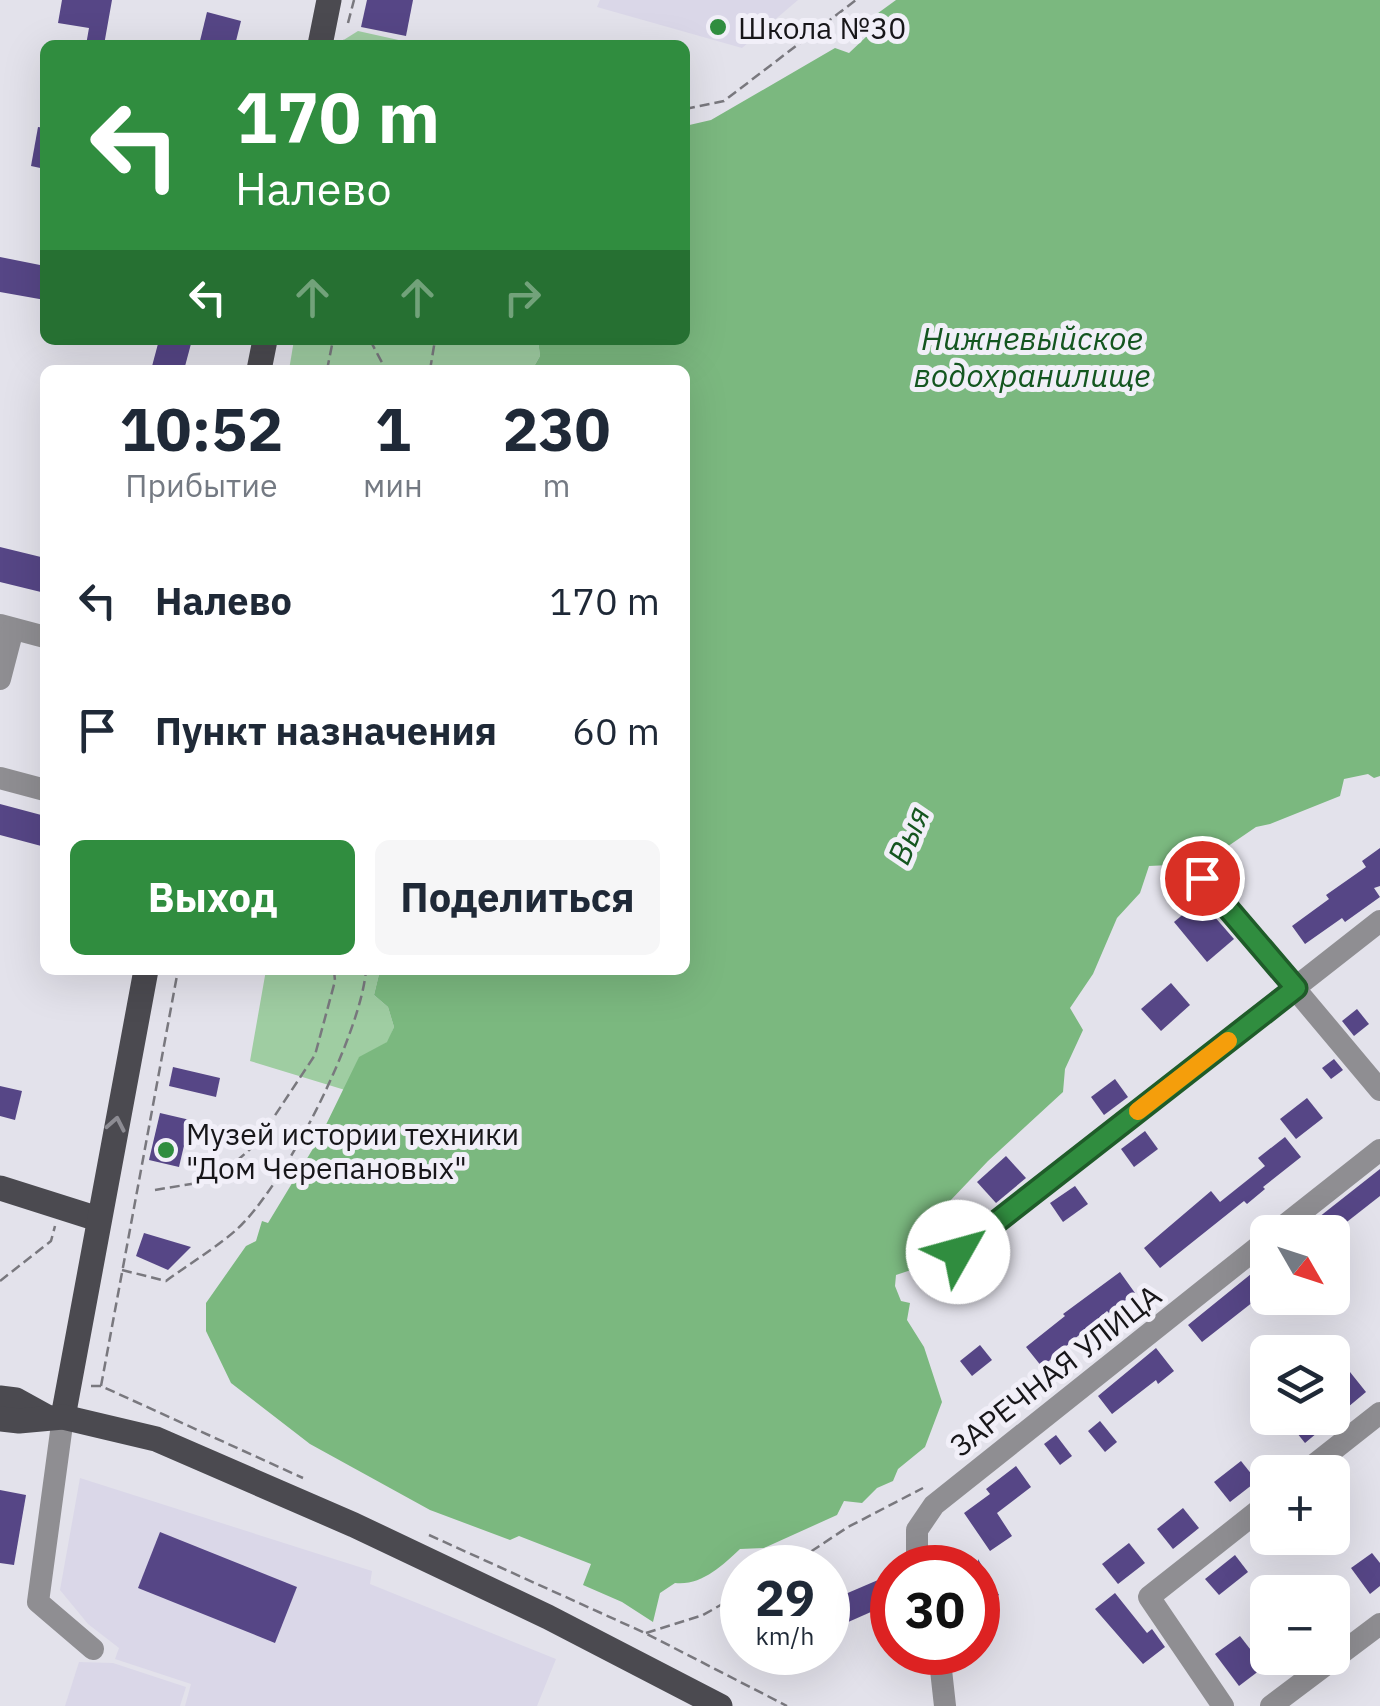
<!DOCTYPE html>
<html lang="ru">
<meta charset="utf-8">
<style>
body{margin:0;font-family:"IBM Plex Sans",sans-serif;background:#f6f6f7;color:#1f2937;height:100vh;display:flex;flex-direction:column;font-size:38px;white-space:nowrap}
*{box-sizing:border-box;margin:0}
p{font-size:32px;color:#747a83}
.icon{flex:none;width:55px;height:55px;fill:none;stroke:currentColor;stroke-width:2;stroke-linecap:round;stroke-linejoin:round}
.map{position:relative;flex:1;overflow:hidden}
.panel{position:absolute;left:40px;top:365px;width:650px;height:610px;display:flex;flex-direction:column;background:#fff;border-radius:15px;box-shadow:0 10px 40px #0002}
.panel>*{flex:none}
.guide{position:absolute;left:40px;top:40px;width:650px;height:305px;border-radius:15px;box-shadow:0 10px 40px #0002;background:#308d3f;color:#fff;overflow:hidden}
.needle{width:65px;rotate:129deg}
.tools{position:absolute;left:1250px;top:1215px;display:grid;gap:20px}
.tools a{display:grid;place-items:center;width:100px;height:100px;border-radius:15px;background:#fff;box-shadow:0 10px 40px #0002;font-size:50px}
.speed{position:absolute;left:720px;top:1545px;display:flex;gap:20px;font-size:50px;font-weight:700;text-align:center}
.speed>*{display:grid;place-content:center;width:130px;height:130px;border-radius:50%;background:#fff;box-shadow:0 10px 40px #0002;line-height:1}
.speed small{font-size:25px;font-weight:400}
.speed .limit{border:15px solid #d22;background:#fff;color:#111}
.pin{position:absolute;display:grid;place-items:center;width:85px;height:85px;color:#fff;margin:-42px;border:5px solid #fff;border-radius:50%;box-shadow:0 2px 10px #0007}
.me{position:absolute;width:110px;margin:-55px;rotate:52deg;stroke-linejoin:round;filter:drop-shadow(0 0 8px #0008)}
.turn{display:flex;align-items:center;gap:35px;height:210px;padding:0 30px;font-size:45px}
.turn .icon{width:130px;height:130px;stroke-width:2.5}
.turn b{display:block;font-size:70px;line-height:85px}
.lanes{display:flex;align-items:center;height:95px;padding:0 30px;background:#0003;justify-content:center;gap:50px;direction:ltr}
.lanes .off{opacity:.35}
.eta{display:flex;justify-content:space-evenly;align-items:center;height:170px;text-align:center}
.eta b{font-size:60px;font-weight:800;line-height:70px}
.action{display:flex;gap:20px;margin-top:auto;padding:20px 30px}
.action a{flex:1;height:115px;border-radius:15px;background:#308d3f;color:#fff;font-size:40px;font-weight:800;line-height:115px;text-align:center}
.action a+a{background:#f6f6f7;color:#1f2937}
ul{padding:0;list-style:none}
li{display:flex;align-items:center;gap:30px;height:130px;padding:0 30px}
li div{flex:1}
li b{display:block;font-size:38px}
li em{font-style:normal}
.map>svg:first-child{display:block}
</style>
<div class="map">
<svg width="1380" height="1706" viewBox="0 0 1380 1706">
<rect width="100%" height="100%" fill="#e3e2eb"/>
<g fill="#dad7e8">
<polygon points="600,0 798,0 742,48 597,7"/>
<polygon points="80,1478 372,1571 370,1584 556,1659 537,1706 185,1706 191,1684 115,1659 119,1648 88,1624 60,1590"/>
<polygon points="79,1662 113,1663 186,1687 180,1706 65,1706"/>
</g>
<g fill="#9fcda2">
<polygon points="358,31 421,45 342,45 342,41"/>
<polygon points="294,340 538,340 540,356 532,370 289,370"/>
<polygon points="266,970 380,970 374,995 388,1007 394,1027 388,1042 359,1058 345,1090 250,1061"/>
</g>
<path fill="#7bb87f" d="M896,0h484v776l-6,2 -6,-4 -24,5 -4,17 -70,28 -14,3 -54,37 -24,-20 -8,21 -21,1 -9,27 -23,25 -24,56 -23,34 13,22 -18,39 -2,23 -75,69 -39,41 -34,44 -4,24 -15,5 -1,11 6,15 9,2 -3,17 17,27 18,55 -17,45 -27,22 -5,12 -16,7 -15,15 -18,-2 -7,14 -73,33 -24,1c-18,17 -39,37 -65,34l-15,10 -7,29 -31,-20 -39,-17 8,-21 -72,-28 -9,4 -80,-30 -120,-66 -79,-61 -25,-52v-28l40,-57 10,-5 6,-20 6,2 52,-86 39,-80 28,-15 7,-15 -6,-20 -14,-12 6,-25h305v-600h-153l8,-14 -2,-16h147v-214l26,-6 124,-72 14,5 18,-17 -4,-12z"/>
<g fill="#564686">
<polygon points="62,0 112,0 104,45 86,45 89,28 58,23"/>
<polygon points="367,0 413,0 406,36 361,27"/>
<polygon points="207,12 241,21 235,45 199,45"/>
<polygon points="38,127 45,128 45,169 31,166"/>
<polygon points="0,257 45,266 45,300 0,292"/>
<polygon points="159,340 192,340 184,370 151,370"/>
<polygon points="0,547 45,558 45,593 0,582"/>
<polygon points="0,804 45,816 45,847 0,835"/>
<polygon points="1380,848 1380,886 1374,888 1380,897 1345,922 1342,918 1305,944 1292,926 1329,899 1326,895 1366,867 1362,861"/>
<polygon points="1200,900 1234,939 1207,962 1174,922"/>
<polygon points="1171,983 1190,1005 1161,1031 1141,1009"/>
<polygon points="1357,1009 1369,1024 1354,1036 1342,1021"/>
<polygon points="1334,1059 1343,1070 1331,1079 1322,1068"/>
<polygon points="173,1067 220,1078 216,1097 169,1086"/>
<polygon points="1115,1079 1128,1097 1104,1115 1091,1097"/>
<polygon points="0,1086 22,1091 15,1120 0,1116"/>
<polygon points="1307,1098 1323,1118 1296,1139 1280,1119"/>
<polygon points="160,1113 190,1120 179,1167 149,1160"/>
<polygon points="1145,1131 1158,1149 1134,1167 1121,1149"/>
<polygon points="1285,1137 1301,1157 1263,1187 1265,1189 1247,1204 1244,1201 1160,1268 1144,1248 1211,1191 1220,1202 1265,1166 1258,1158"/>
<polygon points="1006,1156 1026,1178 996,1203 977,1182"/>
<polygon points="1380,1169 1380,1196 1334,1232 1300,1232"/>
<polygon points="1075,1186 1088,1204 1063,1222 1050,1203"/>
<polygon points="144,1233 191,1247 168,1270 136,1256"/>
<polygon points="1120,1272 1135,1293 1109,1313 1107,1311 1042,1367 1026,1347 1065,1316 1063,1314"/>
<polygon points="1251,1274 1267,1295 1255,1305 1253,1302 1202,1342 1188,1325"/>
<polygon points="980,1345 992,1360 972,1376 960,1361"/>
<polygon points="1156,1348 1174,1371 1158,1384 1156,1380 1112,1414 1098,1396"/>
<polygon points="1350,1372 1366,1392 1305,1443 1289,1423 1296,1418 1332,1418 1332,1386"/>
<polygon points="1100,1421 1117,1442 1105,1452 1088,1431"/>
<polygon points="1056,1435 1072,1456 1060,1465 1044,1444"/>
<polygon points="1241,1461 1257,1481 1230,1502 1214,1482"/>
<polygon points="1016,1466 1031,1487 997,1513 1012,1536 990,1551 964,1513 990,1494 986,1489"/>
<polygon points="0,1490 26,1495 14,1565 0,1563"/>
<polygon points="1183,1508 1199,1528 1173,1549 1157,1529"/>
<polygon points="160,1532 297,1587 275,1643 138,1588"/>
<polygon points="1129,1543 1145,1563 1118,1584 1102,1564"/>
<polygon points="1372,1553 1380,1563 1380,1586 1370,1594 1351,1568"/>
<polygon points="1235,1555 1248,1572 1219,1595 1205,1579"/>
<polygon points="978,1559 999,1595 978,1608"/>
<polygon points="878,1580 889,1604 846,1623 836,1598"/>
<polygon points="1115,1593 1147,1633 1152,1629 1165,1647 1143,1664 1095,1609"/>
<polygon points="1240,1636 1264,1667 1239,1686 1215,1654"/>
</g>
<g fill="none" stroke-linecap="round" stroke-linejoin="round">
<g stroke="#79787e" stroke-width="2.5" stroke-dasharray="10 5" stroke-linecap="butt">
<polyline points="348,23 354,0"/>
<polyline points="343,41 361,45"/>
<polyline points="685,109 724,101 856,0"/>
<polyline points="370,340 386,370"/>
<polyline points="327,370 333,340"/>
<polyline points="430,370 435,340"/>
<polyline points="155,1190 215,1180 256,1144 315,1055 335,981 334,970"/>
<path d="M122,1270l44,11c23,-17 48,-32 69,-50 49,-43 126,-197 131,-261"/>
<polyline points="0,1281 51,1241 55,1226"/>
<polyline points="91,1386 101,1386 303,1478"/>
<polyline points="101,1386 178,970"/>
<polyline points="429,1535 645,1633 787,1706"/>
<polyline points="786,1568 848,1527 923,1488"/>
<polyline points="646,1633 703,1615 742,1593"/>
</g>
<g stroke="#8f8e92" stroke-width="22">
<polyline points="0,625 45,637"/>
<polyline points="0,679 13,629"/>
<polyline points="0,778 45,790"/>
<polyline points="1202,878 1380,1090"/>
<polyline points="1276,1232 1380,1150"/>
<polyline points="927,1276 1380,921"/>
<polyline points="63,1417 38,1602 93,1649"/>
<polyline points="1305,1472 1380,1413"/>
<polyline points="917,1568 917,1530 934,1505 1268,1239"/>
<polyline points="939,1652 945,1706"/>
<polyline points="1223,1706 1149,1597 1268,1503"/>
<polyline points="1271,1706 1380,1624"/>
</g>
<g stroke="#4b4a50" stroke-width="25">
<polyline points="320,45 329,0"/>
<polyline points="259,370 265,340"/>
<polyline points="0,1188 98,1219"/>
<polyline points="0,1398 16,1400 45,1416"/>
<polyline points="63,1417 146,970"/>
<polyline points="0,1419 19,1421 63,1417 156,1439 354,1525 548,1617 720,1706"/>
</g>
</g>
<defs><path id="oneway-chevron" d="M-2-3.5L2.5 0L-2 3.5" fill="none" stroke-width="1.6" stroke-linecap="round" stroke-linejoin="round" transform="scale(2.5)"/></defs>
<use stroke="#8d8c93" href="#oneway-chevron" transform="translate(116 1124) rotate(-79)"/>
<g fill="none" stroke-linecap="round" stroke-linejoin="round">
<g stroke="#1f5c29" stroke-width="25">
<polyline id="route" points="958,1252 1296,988 1202,878"/>
</g>
<use href="#route" stroke="#308d3f" stroke-width="18"/>
<polyline stroke="#f59e0b" stroke-width="18" points="1138,1111 1228,1041"/>
</g>
<g fill="#308d3f" stroke="#f1eff8" stroke-width="4">
<circle cx="718" cy="27" r="10"/>
<circle cx="166" cy="1150" r="10"/>
</g>
<g text-anchor="middle" dominant-baseline="central" stroke-width="10" stroke-linejoin="round" paint-order="stroke">
<g font-size="30" fill="#171619" stroke="#f1eff8" text-anchor="start">
<text x="738" y="27">Школа №30</text>
<text x="186" y="1133">Музей истории техники<tspan x="186" dy="34">"Дом Черепановых"</tspan></text>
</g>
<g font-size="30" fill="#171619" stroke="#f1eff8">
<text transform="translate(1055 1370) rotate(-38)">ЗАРЕЧНАЯ УЛИЦА</text>
</g>
<g font-size="32" font-style="italic" fill="#145620" stroke="#f1eff8">
<text x="1032" y="338">Нижневыйское<tspan x="1032" dy="37">водохранилище</tspan></text>
<text transform="translate(908 835) rotate(-67)">Выя</text>
</g>
</g>
</svg>
<div class="tools">
<a><svg class="needle" viewBox="-14 -14 28 28"><path d="M0-13l5 13h-10z" fill="#e53935"/><path d="M0 13l5-13h-10z" fill="#747a83"/></svg></a>
<a><svg class="icon" aria-label="layers" viewBox="0 0 24 24"><path d="M12 4l9 5-9 5-9-5zM3 14l9 5 9-5"/></svg></a>
<a>+</a>
<a>−</a>
</div>
<div class="speed"><div>29<small>km/h</small></div><div class="limit">30</div></div>
<div class="pin" style="left:1202px;top:878px;background:#d93025"><svg class="icon" aria-label="arrive" viewBox="0 0 24 24"><path d="M6 21V4h12l-3 4 3 4H6"/></svg></div>
<svg class="me" style="left:958px;top:1252px" viewBox="-20 -20 40 40"><circle r="19" fill="#fff"/><path d="M0-13L10 11 0 6-10 11z" fill="#308d3f"/></svg>
<div class="guide">
<div class="turn"><svg class="icon" aria-label="left" viewBox="0 0 24 24"><path d="M17 20v-9H6M10 6l-5 5 5 5"/></svg><div><b>170 m</b>Налево</div></div>
<div class="lanes"><svg class="icon" aria-label="left" viewBox="0 0 24 24"><path d="M17 20v-9H6M10 6l-5 5 5 5"/></svg><svg class="icon off" aria-label="ahead" viewBox="0 0 24 24"><path d="M12 20V5M6 11l6-6 6 6"/></svg><svg class="icon off" aria-label="ahead" viewBox="0 0 24 24"><path d="M12 20V5M6 11l6-6 6 6"/></svg><svg class="icon off" aria-label="right" viewBox="0 0 24 24"><path d="M7 20v-9h11M14 6l5 5-5 5"/></svg></div>
</div>
<section class="panel">
<div class="eta">
<div><b>10:52</b><p>Прибытие</p></div>
<div><b>1</b><p>мин</p></div>
<div><b>230</b><p>m</p></div>
</div>
<ul>
<li><svg class="icon" aria-label="left" viewBox="0 0 24 24"><path d="M17 20v-9H6M10 6l-5 5 5 5"/></svg><div><b>Налево</b></div><em>170 m</em></li>
<li><svg class="icon" aria-label="arrive" viewBox="0 0 24 24"><path d="M6 21V4h12l-3 4 3 4H6"/></svg><div><b>Пункт назначения</b></div><em>60 m</em></li>
</ul>
<div class="action"><a>Выход</a><a>Поделиться</a></div>
</section>
</div>
